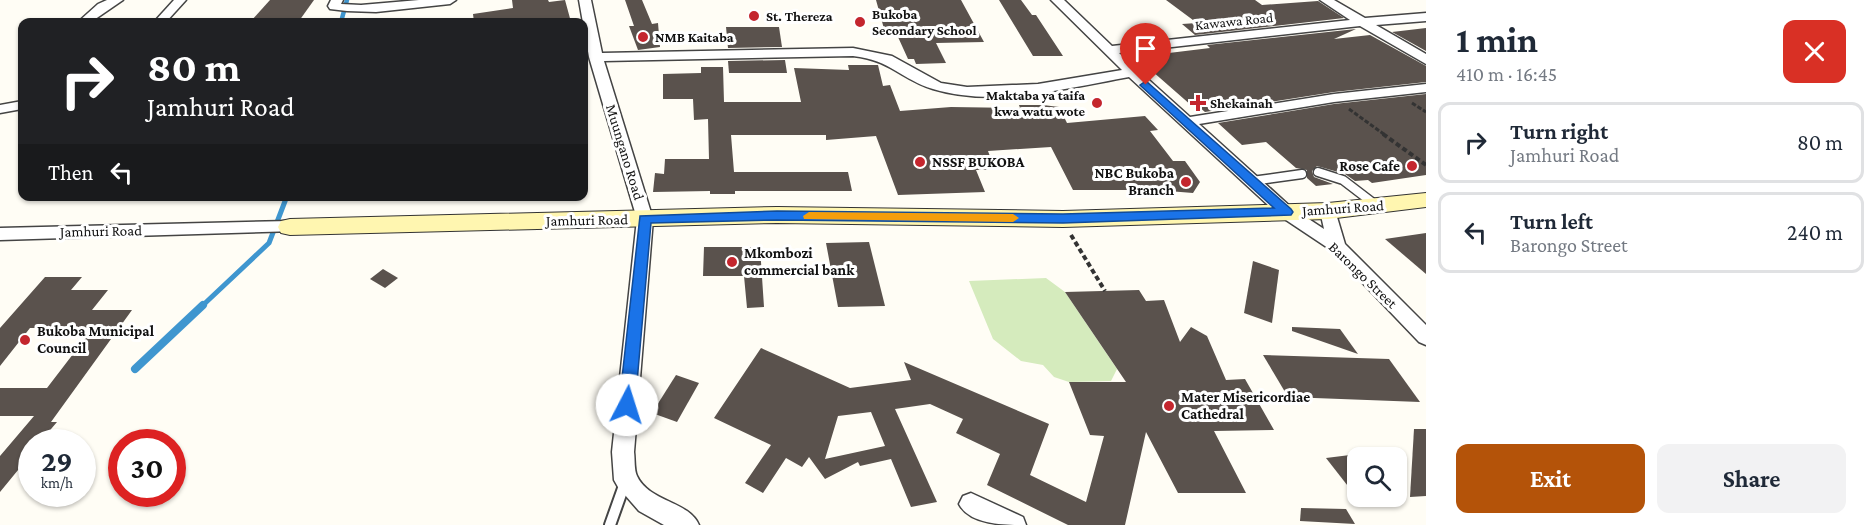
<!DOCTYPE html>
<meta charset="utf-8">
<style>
body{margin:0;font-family:"Crimson Pro",serif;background:#f2f2f3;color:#1f2937;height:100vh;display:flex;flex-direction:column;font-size:22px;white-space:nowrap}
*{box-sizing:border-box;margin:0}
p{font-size:20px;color:#747a83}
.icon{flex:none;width:33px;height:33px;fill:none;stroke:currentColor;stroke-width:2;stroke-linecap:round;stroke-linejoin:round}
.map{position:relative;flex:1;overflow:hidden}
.panel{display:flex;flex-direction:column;background:#fff;width:450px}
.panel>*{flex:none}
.top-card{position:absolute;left:18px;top:18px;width:570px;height:183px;border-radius:12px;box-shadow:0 2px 4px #0004;background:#202124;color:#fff;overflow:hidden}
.tools{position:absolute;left:1347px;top:447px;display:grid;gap:12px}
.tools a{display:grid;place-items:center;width:60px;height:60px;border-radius:12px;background:#fff;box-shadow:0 2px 4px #0004;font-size:30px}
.speed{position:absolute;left:18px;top:429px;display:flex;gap:12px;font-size:30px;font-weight:700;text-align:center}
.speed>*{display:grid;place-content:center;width:78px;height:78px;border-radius:50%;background:#fff;box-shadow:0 2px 4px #0004;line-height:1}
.speed small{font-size:15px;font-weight:400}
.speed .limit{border:9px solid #d22;background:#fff;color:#111}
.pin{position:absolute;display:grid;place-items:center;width:51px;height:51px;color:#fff;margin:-62px -26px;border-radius:50% 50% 50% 0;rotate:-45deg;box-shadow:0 0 6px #0007}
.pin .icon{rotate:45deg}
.me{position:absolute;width:66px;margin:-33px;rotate:5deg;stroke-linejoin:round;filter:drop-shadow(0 0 4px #0008)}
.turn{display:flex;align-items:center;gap:21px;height:126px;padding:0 30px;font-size:27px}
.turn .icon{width:78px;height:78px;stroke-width:2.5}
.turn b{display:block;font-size:42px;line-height:51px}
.then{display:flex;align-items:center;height:57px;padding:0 30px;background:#0003;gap:12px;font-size:22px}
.round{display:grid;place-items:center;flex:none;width:63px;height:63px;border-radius:12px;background:#f2f2f3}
.overview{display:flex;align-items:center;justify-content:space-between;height:102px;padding:0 30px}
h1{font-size:36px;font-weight:700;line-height:45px}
.primary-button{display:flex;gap:12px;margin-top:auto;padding:12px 30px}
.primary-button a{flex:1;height:69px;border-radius:12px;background:#b45309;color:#fff;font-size:24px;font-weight:700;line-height:69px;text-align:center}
.primary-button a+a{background:#f2f2f3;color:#1f2937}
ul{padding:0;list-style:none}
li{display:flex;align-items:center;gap:18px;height:81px;margin:0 12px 9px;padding:0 18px;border:3px solid #e0e1e3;border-radius:12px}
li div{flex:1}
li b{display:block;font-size:22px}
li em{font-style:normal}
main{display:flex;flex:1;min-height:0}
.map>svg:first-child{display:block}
</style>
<main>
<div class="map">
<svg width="1426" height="525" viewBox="0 0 1426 525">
<rect width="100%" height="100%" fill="#fffdf5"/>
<polygon fill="#d5ebbd" points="1046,278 1065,292 1117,369 1111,381 1069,382 1054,377 1043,365 1021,361 993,339 969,281"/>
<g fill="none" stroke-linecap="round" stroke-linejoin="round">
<polyline stroke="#3f96cf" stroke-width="4.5" points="341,22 347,0"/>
<polyline stroke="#3f96cf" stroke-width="5" points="201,307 269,243 287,196"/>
<polyline stroke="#3f96cf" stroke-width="8" points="135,369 203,305"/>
</g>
<g fill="#5a524d" fill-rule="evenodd">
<polygon points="270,0 314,0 299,21 251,21"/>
<polygon points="512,0 548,0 549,2 565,0 571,22 474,22 473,14 513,8"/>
<polygon points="625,0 642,0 652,24 658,23 660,47 638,50 629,26 634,26"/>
<polygon points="876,0 961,0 984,42 936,43 946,63 916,64 914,59 908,59 898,37 886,36"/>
<polygon points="999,0 1021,0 1032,15 1036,15 1063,56 1033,56"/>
<polygon points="1166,0 1255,0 1262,5 1318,1 1344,18 1195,35 1182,24 1197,23"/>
<polygon points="726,27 779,27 782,47 728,48"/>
<polygon points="1426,28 1426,51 1392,32"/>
<polygon points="1356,29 1334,39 1370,35 1426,66 1426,82 1334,92 1205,112 1198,106 1192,106 1136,57 1210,48 1207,45"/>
<polygon points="785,60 787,73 729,73 728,61"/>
<polygon points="848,65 878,65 883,86 890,85 900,111 951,107 1020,108 1019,105 1043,105 1059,107 1067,123 1145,116 1158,130 1150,131 1173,161 1185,161 1200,182 1193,193 1156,190 1073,190 1051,147 988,151 995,170 976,170 985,192 898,195 876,136 826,140 826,135 731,135 734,172 848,172 852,191 735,191 735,194 710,194 710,191 653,192 655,173 664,174 665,159 709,159 708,119 694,120 693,99 663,99 663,74 701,73 701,67 723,67 724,102 801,102 794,68 849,70"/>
<polygon points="1426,94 1426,175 1372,183 1368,180 1355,181 1345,174 1317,166 1312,171 1314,177 1333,184 1316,186 1307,178 1307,170 1296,168 1266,142 1242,145 1218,123 1334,104"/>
<polygon points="1426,233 1426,274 1385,239"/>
<polygon points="869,242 885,306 838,307 826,243"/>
<polygon points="704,247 760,247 764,307 747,308 744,276 703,276"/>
<polygon points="1253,261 1279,270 1272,323 1244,313"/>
<polygon points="383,269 398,278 385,288 370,279"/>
<polygon points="45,277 82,277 71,290 108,290 92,310 132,310 51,422 57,422 40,442 32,442 32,453 0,492 0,456 34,416 0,416 0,388 47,388 93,328 30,328 0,366 0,328"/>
<path d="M1139,290l7,11 18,-1 16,42 11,-15 16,9 19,44 19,-1 29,51 -60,1 32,62h-68l-32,-61 -21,93h-57l-81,-40 13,-31 -44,-21 7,-14 -33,-15 -35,5 42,93 -26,5 -20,-48 -31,7 -2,-4 -33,17 -16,-22 -7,10 -16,-9 -23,35 -18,-10 26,-38 -57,-27 47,-70 89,40 61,-8 -7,-18 145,62 -19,51 56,27 18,-66 -14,-1 -21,-53h57l-61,-90zM871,412l14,34 -60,13 13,-43z"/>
<polygon points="1292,327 1340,329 1358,354 1292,331"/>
<polygon points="1263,355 1389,359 1420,402 1288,397"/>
<polygon points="676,375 699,383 677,422 652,413"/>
<polygon points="1414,429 1426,429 1426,496 1410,497"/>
<polygon points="1358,454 1358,499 1326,458"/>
<polygon points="1301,508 1346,509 1355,524 1300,521"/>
</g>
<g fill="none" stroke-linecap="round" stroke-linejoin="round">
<g stroke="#444" stroke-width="11">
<g id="lane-far1">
<polyline points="1318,172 1343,180 1377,206"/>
<polyline points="1252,181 1302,174"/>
</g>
</g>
<g stroke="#444" stroke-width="14">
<polyline id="lane" points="610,525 626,480"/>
</g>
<g stroke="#444" stroke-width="3">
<g id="street">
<polygon points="107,0 123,0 91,22 78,22 98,4"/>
<polygon points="174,0 186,0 166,22 154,22"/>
<polygon points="331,0 343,0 341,4 361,5 419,0 456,0 450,4 376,12 347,11 330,9 328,6"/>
<path d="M579,0h12l11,53 251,-5 39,8 49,27 26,4 71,-3 84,-14 -71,-70h13l48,46 238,-26 -30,-20h14l31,18 61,-5v8l-50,4 50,29v10l-66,-38 -241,27 71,64 144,-23 92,-10v8l-92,10 -135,22 93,84 32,21 -4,-18 2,-4h12l11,37 81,81v20l-7,-3 -88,-92 -51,-34 -151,-139c-62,11 -134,31 -196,12 -31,-9 -42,-29 -80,-33l-249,5 49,158 -19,233c1,7 0,18 3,24 12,26 52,25 62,49h-35l-25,-14 -21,-24 -4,-7 -2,-28 25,-233 -48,-162z"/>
<polygon points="22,101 22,109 0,113 0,105"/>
<polygon points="290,221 296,223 299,227 296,231 0,240 0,228"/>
<path d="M971,493l52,24 3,8c-22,0 -56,0 -67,-21l4,-8z"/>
</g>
</g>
<g stroke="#333" stroke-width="2">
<polygon id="secondary" points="1426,193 1426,207 1328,219 1063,227 777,223 290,235 281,233 278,227 281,221 290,219 777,207 1063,211 1328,203"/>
</g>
<g stroke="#333" stroke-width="3" stroke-dasharray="4.5 2" stroke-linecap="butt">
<polyline points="1412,103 1426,112"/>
<polyline points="1349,109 1385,135"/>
</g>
<g stroke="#333" stroke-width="4" stroke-dasharray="5 3" stroke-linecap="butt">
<polyline points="1383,134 1426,165"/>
<polyline points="1071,235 1105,291"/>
</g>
<use href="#lane-far1" stroke="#fff" stroke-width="8"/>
<use href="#lane" stroke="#fff" stroke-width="10"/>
<use href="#street" fill="#fff" fill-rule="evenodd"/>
<use href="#secondary" fill="#fff6b0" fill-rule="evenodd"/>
</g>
<polygon fill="#1a73e8" stroke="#114b97" stroke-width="1.5" points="1146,81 1291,209 1293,212 1291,215 1063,223 777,220 651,223 635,405 633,410 627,412 622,410 619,405 640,216 777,211 1063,214 1274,208 1142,87 1140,85"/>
<polygon fill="#f59e0b" points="809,212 1013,214 1019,218 1013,222 804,219 803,216"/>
<g fill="#c4262e" stroke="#fff" stroke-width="2">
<circle cx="754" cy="16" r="6"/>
<circle cx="860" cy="22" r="6"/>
<circle cx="643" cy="37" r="6"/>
<circle cx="1097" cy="103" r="6"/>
<path d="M1195 94h6v6h6v6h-6v6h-6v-6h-6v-6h6z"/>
<circle cx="920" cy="162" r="6"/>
<circle cx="1412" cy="166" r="6"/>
<circle cx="1186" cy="182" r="6"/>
<circle cx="732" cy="262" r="6"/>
<circle cx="25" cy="340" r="6"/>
<circle cx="1169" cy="406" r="6"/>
</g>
<g text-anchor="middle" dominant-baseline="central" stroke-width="6" stroke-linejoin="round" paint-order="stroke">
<g font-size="14" font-weight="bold" fill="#111" stroke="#fff" text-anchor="start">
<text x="872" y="14">Bukoba<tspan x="872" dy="16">Secondary School</tspan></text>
<text x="766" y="16">St. Thereza</text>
<text x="655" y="37">NMB Kaitaba</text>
<text x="1085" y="95" text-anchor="end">Maktaba ya taifa<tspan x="1085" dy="16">kwa watu wote</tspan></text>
<text x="1210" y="103">Shekainah</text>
</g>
<g font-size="14" fill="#111" stroke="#fff">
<text transform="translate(1234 21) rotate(-6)">Kawawa Road</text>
</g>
<g font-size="15" fill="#111" stroke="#fff">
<text transform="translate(625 152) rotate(73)">Muungano Road</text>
<text transform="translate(1343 208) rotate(-4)">Jamhuri Road</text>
<text transform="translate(587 220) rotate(-1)">Jamhuri Road</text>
<text transform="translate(101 231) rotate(-1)">Jamhuri Road</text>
<text transform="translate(1363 275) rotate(44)">Barongo Street</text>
</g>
<g font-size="15" font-weight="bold" fill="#111" stroke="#fff" text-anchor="start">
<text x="932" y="162">NSSF BUKOBA</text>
<text x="1400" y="166" text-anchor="end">Rose Cafe</text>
<text x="1174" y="173" text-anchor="end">NBC Bukoba<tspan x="1174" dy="17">Branch</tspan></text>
<text x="744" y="253">Mkombozi<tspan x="744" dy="17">commercial bank</tspan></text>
<text x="37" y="331">Bukoba Municipal<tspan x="37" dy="17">Council</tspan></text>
<text x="1181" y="397">Mater Misericordiae<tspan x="1181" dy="17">Cathedral</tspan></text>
</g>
</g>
</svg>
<div class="tools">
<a><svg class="icon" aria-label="search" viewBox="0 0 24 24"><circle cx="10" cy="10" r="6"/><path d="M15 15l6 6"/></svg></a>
</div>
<div class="speed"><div>29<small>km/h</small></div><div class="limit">30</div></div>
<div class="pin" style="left:1146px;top:85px;background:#d93025"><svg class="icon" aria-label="arrive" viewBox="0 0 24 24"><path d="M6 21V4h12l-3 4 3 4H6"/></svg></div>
<svg class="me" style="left:627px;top:405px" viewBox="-20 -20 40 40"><circle r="19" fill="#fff"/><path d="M0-13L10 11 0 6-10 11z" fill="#1a73e8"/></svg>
<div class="top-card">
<div class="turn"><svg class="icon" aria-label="right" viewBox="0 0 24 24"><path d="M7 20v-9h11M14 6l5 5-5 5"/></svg><div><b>80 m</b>Jamhuri Road</div></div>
<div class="then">Then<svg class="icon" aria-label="left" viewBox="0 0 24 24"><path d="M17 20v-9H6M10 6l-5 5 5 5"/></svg></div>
</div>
</div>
<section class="panel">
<div class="overview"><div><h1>1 min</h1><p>410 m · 16:45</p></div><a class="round" style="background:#d93025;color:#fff"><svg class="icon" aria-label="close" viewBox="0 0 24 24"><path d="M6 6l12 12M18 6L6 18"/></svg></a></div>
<ul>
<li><svg class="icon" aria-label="right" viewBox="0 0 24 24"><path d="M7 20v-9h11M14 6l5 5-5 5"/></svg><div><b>Turn right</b><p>Jamhuri Road</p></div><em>80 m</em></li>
<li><svg class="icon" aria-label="left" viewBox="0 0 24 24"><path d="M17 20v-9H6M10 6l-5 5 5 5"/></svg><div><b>Turn left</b><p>Barongo Street</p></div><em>240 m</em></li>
</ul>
<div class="primary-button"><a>Exit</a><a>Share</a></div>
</section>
</main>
